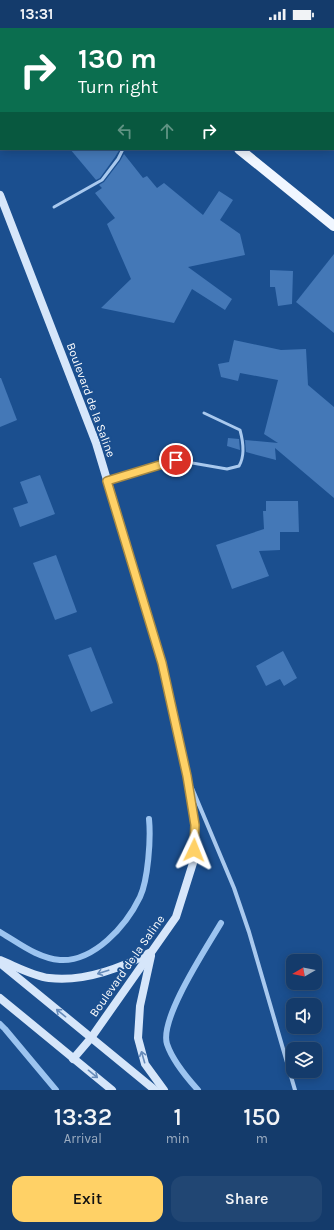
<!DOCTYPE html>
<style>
body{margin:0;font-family:Karla,sans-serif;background:#214673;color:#f1f3f6;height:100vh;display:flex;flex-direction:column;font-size:15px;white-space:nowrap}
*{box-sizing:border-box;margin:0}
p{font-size:13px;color:#9dadc1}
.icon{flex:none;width:22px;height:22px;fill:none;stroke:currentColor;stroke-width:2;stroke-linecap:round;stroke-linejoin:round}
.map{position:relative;height:1062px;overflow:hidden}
.panel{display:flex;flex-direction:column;background:#143b6b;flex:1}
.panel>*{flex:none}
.guide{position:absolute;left:0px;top:0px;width:334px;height:122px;box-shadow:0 2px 10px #0003,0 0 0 1px #33557e;background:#0b6e4f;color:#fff;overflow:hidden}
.needle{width:26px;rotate:260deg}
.controls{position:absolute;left:286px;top:926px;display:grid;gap:8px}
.controls a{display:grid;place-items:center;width:36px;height:36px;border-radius:8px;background:#143b6b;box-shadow:0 2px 10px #0003,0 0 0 1px #33557e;font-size:20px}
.pin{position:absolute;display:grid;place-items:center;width:34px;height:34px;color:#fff;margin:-17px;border:2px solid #fff;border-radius:50%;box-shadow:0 1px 4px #0007}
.me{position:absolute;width:44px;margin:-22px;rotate:2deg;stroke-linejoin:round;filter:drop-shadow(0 0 3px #0008)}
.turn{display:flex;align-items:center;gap:14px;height:84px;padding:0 12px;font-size:18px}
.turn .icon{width:52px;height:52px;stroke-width:2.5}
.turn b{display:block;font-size:28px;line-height:34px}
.lanes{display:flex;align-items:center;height:38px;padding:0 12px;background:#0003;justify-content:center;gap:20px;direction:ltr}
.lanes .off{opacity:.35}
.eta{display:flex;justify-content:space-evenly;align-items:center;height:68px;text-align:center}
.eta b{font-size:24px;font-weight:600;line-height:28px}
.action{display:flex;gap:8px;margin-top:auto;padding:8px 12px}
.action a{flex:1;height:46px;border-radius:12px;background:#ffd166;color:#111;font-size:16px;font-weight:600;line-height:46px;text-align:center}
.action a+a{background:#214673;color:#f1f3f6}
.status{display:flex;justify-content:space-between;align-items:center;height:28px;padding:0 20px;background:#143b6b;direction:ltr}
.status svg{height:11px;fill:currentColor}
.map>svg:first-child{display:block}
</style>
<div class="status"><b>13:31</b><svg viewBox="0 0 49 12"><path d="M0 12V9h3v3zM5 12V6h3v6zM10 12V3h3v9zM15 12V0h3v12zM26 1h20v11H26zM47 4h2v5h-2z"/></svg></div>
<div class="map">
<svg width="334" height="1062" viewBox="0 0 334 1062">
<rect width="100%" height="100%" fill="#1b4f8f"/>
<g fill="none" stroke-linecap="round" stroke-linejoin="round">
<g stroke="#9cc4f0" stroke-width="6">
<path d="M0,904c19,11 37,26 60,28 34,2 66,-34 80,-63 8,-17 11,-58 9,-78"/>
<polyline points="0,996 5,1001 56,1062"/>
<path d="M198,1062c-10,-11 -26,-31 -31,-46 -8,-25 40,-97 54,-121"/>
</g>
</g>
<g fill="#4478b7">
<polygon points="70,121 120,121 115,129 100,150 96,152"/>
<polygon points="124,126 143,150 147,148 157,160 164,155 203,187 219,163 233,172 220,192 240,206 245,227 188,239 232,271 225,282 192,261 174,295 101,280 131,251 107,196 115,190 95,165 102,160 99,157 104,154 120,133"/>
<polygon points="334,226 334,305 296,274"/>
<polygon points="270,242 293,243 292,276 278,278 275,259 270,259"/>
<polygon points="234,312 281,322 306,321 308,357 334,379 334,470 275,420 276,432 246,424 245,412 278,415 264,406 278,352 240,345 238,353 221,349 218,336 229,334"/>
<polygon points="0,350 1,350 17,392 0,399"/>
<polygon points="228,410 239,411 240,422 227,418"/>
<polygon points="40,447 55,486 20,499 13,480 28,475 20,454"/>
<polygon points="266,473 298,473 299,504 280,504 280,522 259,523 269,548 232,561 216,517 264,501 263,483 266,483"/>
<polygon points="56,527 77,584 55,592 33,535"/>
<polygon points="91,619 113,675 91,684 68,627"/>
<polygon points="283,623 297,650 284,658 280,651 266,658 256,638"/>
</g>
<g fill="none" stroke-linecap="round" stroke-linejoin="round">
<g stroke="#a9c9ee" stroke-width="3">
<polyline points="54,179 102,152 118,131 123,121"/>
<path d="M108,452l67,-20 52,9 12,-3c6,-10 4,-25 1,-36l-36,-17"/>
</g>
<polyline stroke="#a9c9ee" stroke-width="4" points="192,760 234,860 249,904 295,1062"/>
<g stroke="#d6e6fa" stroke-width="8">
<polyline points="132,1 132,0"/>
<polyline points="0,167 96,415 162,635 187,748 195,797 193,835 176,889 91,1010 73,1031"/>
<polyline points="151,928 140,978 138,1010 145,1036 164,1062"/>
<path d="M0,932c15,6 33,16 49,18 34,4 70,-9 100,-25"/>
<polyline points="0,935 155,1062"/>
<polyline points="0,970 112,1062"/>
</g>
<g stroke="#f0f6ff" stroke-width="10">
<polyline points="87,0 88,1"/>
<polyline points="239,121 334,198"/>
</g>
</g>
<defs><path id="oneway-shaft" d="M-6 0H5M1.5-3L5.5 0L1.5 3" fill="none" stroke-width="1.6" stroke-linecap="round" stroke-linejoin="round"/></defs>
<g stroke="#668bba">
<use href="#oneway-shaft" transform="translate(103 944) rotate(162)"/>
<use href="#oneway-shaft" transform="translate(61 985) rotate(-141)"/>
<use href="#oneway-shaft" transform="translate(143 1029) rotate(-106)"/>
<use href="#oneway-shaft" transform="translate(93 1046) rotate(39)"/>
</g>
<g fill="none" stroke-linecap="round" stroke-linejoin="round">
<g stroke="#a68842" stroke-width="10">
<polyline id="route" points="176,432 107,453 162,635 187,748 195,797 194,822"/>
</g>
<use href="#route" stroke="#ffd166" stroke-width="7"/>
</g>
<g text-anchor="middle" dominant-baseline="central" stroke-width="4" stroke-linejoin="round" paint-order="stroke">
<g font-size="12" fill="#fff" stroke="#1b4f8f">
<text transform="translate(91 372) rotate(70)">Boulevard de la Saline</text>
<text transform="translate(127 938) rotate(-55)">Boulevard de la Saline</text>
</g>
</g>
</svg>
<div class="controls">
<a><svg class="needle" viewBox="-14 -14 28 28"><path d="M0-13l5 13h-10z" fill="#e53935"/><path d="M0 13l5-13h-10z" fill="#9dadc1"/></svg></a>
<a><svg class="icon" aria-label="sound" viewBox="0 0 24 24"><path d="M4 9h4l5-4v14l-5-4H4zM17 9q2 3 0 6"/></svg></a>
<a><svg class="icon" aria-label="layers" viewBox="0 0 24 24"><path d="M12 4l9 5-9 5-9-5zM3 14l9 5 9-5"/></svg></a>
</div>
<div class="pin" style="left:176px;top:432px;background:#d93025"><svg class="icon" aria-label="arrive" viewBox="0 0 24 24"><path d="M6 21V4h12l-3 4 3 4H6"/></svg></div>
<svg class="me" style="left:194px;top:822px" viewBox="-20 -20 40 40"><path d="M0-17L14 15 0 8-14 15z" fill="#ffd166" stroke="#fff" stroke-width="4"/></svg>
<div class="guide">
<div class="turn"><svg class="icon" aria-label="right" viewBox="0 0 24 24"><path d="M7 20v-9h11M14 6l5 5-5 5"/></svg><div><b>130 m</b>Turn right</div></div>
<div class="lanes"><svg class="icon off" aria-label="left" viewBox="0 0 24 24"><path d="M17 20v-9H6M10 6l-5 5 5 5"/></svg><svg class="icon off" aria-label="ahead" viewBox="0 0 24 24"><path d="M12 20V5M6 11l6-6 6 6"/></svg><svg class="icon" aria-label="right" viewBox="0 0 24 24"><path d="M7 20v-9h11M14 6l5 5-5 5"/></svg></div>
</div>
</div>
<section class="panel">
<div class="eta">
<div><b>13:32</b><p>Arrival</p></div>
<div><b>1</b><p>min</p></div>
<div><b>150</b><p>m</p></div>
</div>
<div class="action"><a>Exit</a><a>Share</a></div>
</section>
